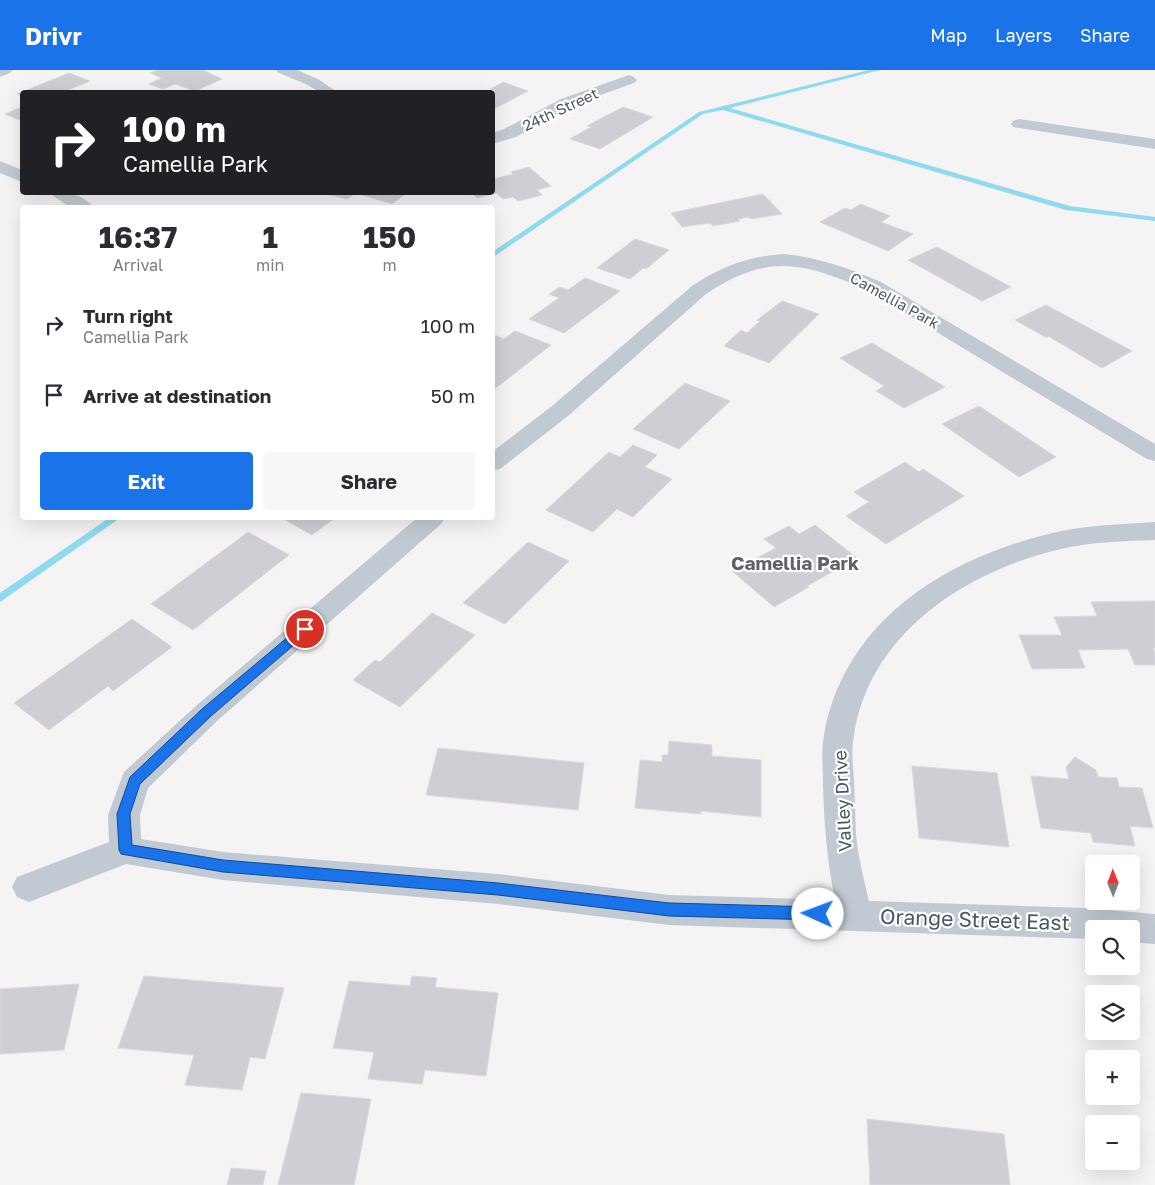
<!DOCTYPE html>
<meta charset="utf-8">
<style>
body{margin:0;font-family:"Golos Text",sans-serif;background:#f7f7f7;color:#2b2b33;height:100vh;display:flex;flex-direction:column;font-size:19px;white-space:nowrap}
*{box-sizing:border-box;margin:0}
p{font-size:16px;color:#7c7c81}
.icon{flex:none;width:28px;height:28px;fill:none;stroke:currentColor;stroke-width:2;stroke-linecap:round;stroke-linejoin:round}
.map{position:relative;flex:1;overflow:hidden}
.sheet{position:absolute;left:20px;top:135px;width:475px;height:315px;display:flex;flex-direction:column;background:#fff;border-radius:5px;box-shadow:0 5px 20px #0002}
.sheet>*{flex:none}
.hud{position:absolute;left:20px;top:20px;width:475px;height:105px;border-radius:5px;box-shadow:0 5px 20px #0002;background:#202124;color:#fff;overflow:hidden}
.needle{width:32px;rotate:359deg}
.buttons{position:absolute;left:1085px;top:785px;display:grid;gap:10px}
.buttons a{display:grid;place-items:center;width:55px;height:55px;border-radius:5px;background:#fff;box-shadow:0 5px 20px #0002;font-size:25px}
.pin{position:absolute;display:grid;place-items:center;width:42px;height:42px;color:#fff;margin:-21px;border:2px solid #fff;border-radius:50%;box-shadow:0 1px 5px #0007}
.me{position:absolute;width:55px;margin:-28px;rotate:272deg;stroke-linejoin:round;filter:drop-shadow(0 0 4px #0008)}
.turn{display:flex;align-items:center;gap:18px;height:105px;padding:0 20px;font-size:22px}
.turn .icon{width:65px;height:65px;stroke-width:2.5}
.turn b{display:block;font-size:35px;line-height:42px}
.eta{display:flex;justify-content:space-evenly;align-items:center;height:85px;text-align:center}
.eta b{font-size:30px;font-weight:700;line-height:35px}
.cta{display:flex;gap:10px;margin-top:auto;padding:10px 20px}
.cta a{flex:1;height:58px;border-radius:5px;background:#1a73e8;color:#fff;font-size:20px;font-weight:700;line-height:58px;text-align:center}
.cta a+a{background:#f7f7f7;color:#2b2b33}
ul{padding:0;list-style:none}
li{display:flex;align-items:center;gap:15px;height:70px;padding:0 20px}
li div{flex:1}
li b{display:block;font-size:19px}
li em{font-style:normal}
header{display:flex;align-items:center;gap:30px;box-sizing:border-box;height:70px;padding:0 25px;background:#1a73e8;color:#fff}
header strong{font-size:24px}
nav{display:flex;gap:28px;margin-inline-start:auto;font-size:18px}
.map>svg:first-child{display:block}
</style>
<header>
<strong>Drivr</strong>
<nav><a>Map</a><a>Layers</a><a>Share</a></nav>
</header>
<div class="map">
<svg width="1155" height="1115" viewBox="0 0 1155 1115">
<rect width="100%" height="100%" fill="#f5f3f3"/>
<g fill="none" stroke-linecap="round" stroke-linejoin="round">
<g fill="#90daee" fill-rule="evenodd">
<polygon points="869,0 880,0 730,38 1070,136 1155,147 1155,151 1066,140 723,40 703,44 492,188 492,182 699,42"/>
<polygon points="109,448 120,448 0,532 0,523"/>
</g>
</g>
<g fill="#cdcfd5" stroke="#d7d9de">
<polygon points="159,0 203,0 222,9 195,21 175,14 163,19 149,14 162,8 150,3"/>
<polygon points="69,3 90,11 63,22 22,22 22,26 17,24"/>
<polygon points="503,12 528,21 492,40 491,22 495,20 491,19"/>
<polygon points="22,37 22,48 19,50 5,44"/>
<polygon points="623,37 653,47 600,79 570,69 591,57 587,56"/>
<polygon points="529,97 551,116 537,120 542,125 518,131 513,127 503,129 496,123 477,128 471,122 492,122 492,107 494,109 513,104 511,102"/>
<polygon points="408,122 392,134 356,123 347,129 323,123"/>
<polygon points="763,124 782,144 751,149 748,147 738,149 740,151 713,156 710,153 682,157 671,143"/>
<polygon points="861,134 890,146 881,152 913,164 888,181 820,152 845,138 851,140"/>
<polygon points="635,169 669,180 646,199 643,198 630,209 597,198"/>
<polygon points="937,177 1011,217 982,231 908,190"/>
<polygon points="585,208 620,221 564,263 529,249 559,228 549,224 560,217 568,220"/>
<polygon points="782,231 819,244 769,293 724,276 741,260 747,263 760,251 757,250"/>
<polygon points="1046,235 1132,281 1102,298 1048,266 1047,268 1015,250"/>
<polygon points="515,261 551,275 492,321 492,264 504,269"/>
<polygon points="872,273 945,317 904,338 876,321 884,316 840,288"/>
<polygon points="685,313 730,331 679,379 633,359"/>
<polygon points="979,336 1056,387 1019,407 942,354"/>
<polygon points="633,375 657,385 645,397 672,409 633,447 617,439 593,462 546,440 609,382 620,387"/>
<polygon points="905,392 919,402 923,399 964,426 886,474 846,446 869,432 854,422"/>
<polygon points="282,448 335,448 312,465"/>
<polygon points="815,455 857,488 807,516 809,517 774,537 732,501 776,478 764,469 789,456 799,464"/>
<polygon points="248,462 289,485 193,560 151,534"/>
<polygon points="528,472 569,491 505,554 463,533"/>
<polygon points="1155,531 1155,578 1153,578 1155,583 1155,595 1135,595 1128,579 1078,580 1085,598 1032,599 1019,565 1062,565 1054,547 1097,546 1091,532"/>
<polygon points="432,543 475,565 400,637 353,610 375,590 380,592"/>
<polygon points="132,549 172,577 113,621 108,616 49,660 14,633"/>
<polygon points="669,671 712,675 712,686 761,690 761,747 701,741 701,744 635,738 640,690 662,692 662,685 668,685"/>
<polygon points="438,678 584,693 578,740 426,725"/>
<polygon points="1075,687 1096,700 1098,707 1117,708 1119,717 1142,718 1153,758 1130,756 1135,776 1093,772 1091,763 1041,758 1031,706 1069,709 1066,697"/>
<polygon points="912,696 997,703 1009,777 919,768"/>
<polygon points="144,906 284,918 265,989 250,987 242,1020 185,1015 194,985 118,978"/>
<polygon points="412,906 437,908 435,917 498,923 486,1006 425,1000 422,1014 368,1009 374,982 333,978 349,911 410,916"/>
<polygon points="79,914 64,980 0,984 0,919"/>
<polygon points="301,1023 371,1029 354,1115 278,1115"/>
<polygon points="867,1049 1004,1064 1010,1115 870,1115"/>
<polygon points="231,1098 266,1101 263,1115 227,1115"/>
</g>
<g fill="none" stroke-linecap="round" stroke-linejoin="round">
<g fill="#c1cad2" fill-rule="evenodd">
<polygon points="0,0 13,0 10,3 0,7"/>
<polygon points="276,0 297,0 318,9 337,22 319,22 308,15 279,3"/>
<polygon points="629,5 634,7 637,10 634,13 573,35 516,67 492,74 492,63 504,59 561,29"/>
<polygon points="1019,49 1155,69 1155,79 1013,57 1011,54 1013,51"/>
<polygon points="0,91 22,100 22,112 0,103"/>
<path d="M48,122c16,0 35,1 46,16h-23z"/>
<path d="M785,184c34,4 64,14 96,28l274,162v17l-8,-2 -280,-169c-65,-28 -99,-37 -161,4l-138,122 -68,53 -8,2v-19l60,-46 140,-120c30,-20 57,-30 93,-32z"/>
<path d="M417,448h28l-4,6 -224,197 -69,67 -8,27 1,24 82,13 275,22 171,21 166,5c-8,-40 -11,-76 -12,-116 0,-17 -2,-33 1,-49 21,-118 128,-180 237,-204 31,-6 63,-7 94,-9v18c-31,1 -64,2 -94,9 -95,22 -191,84 -207,186 -3,16 -1,30 0,46 1,17 1,35 2,53 2,23 8,45 13,67l217,7 69,6v30l-24,-2v-13h-37v10l-425,-14 -171,-21 -275,-24 -97,-16 -97,38 -12,-5 -5,-10 5,-10 92,-35 -1,-27 16,-43 73,-67z"/>
</g>
</g>
<polygon fill="#1a73e8" stroke="#114b97" points="305,555 309,556 310,559 309,562 211,646 140,714 130,744 132,775 223,790 498,813 669,833 818,837 823,839 825,844 823,848 818,850 669,846 498,825 223,802 121,784 119,780 117,744 130,707 202,639 301,556"/>
<g text-anchor="middle" dominant-baseline="central" stroke-width="4.5" stroke-linejoin="round" paint-order="stroke">
<g font-size="15" fill="#4a5661" stroke="#fff">
<text transform="translate(560 39) rotate(-25)">24th Street</text>
<text transform="translate(895 230) rotate(29)">Camellia Park</text>
</g>
<g font-size="18" fill="#4a5661" stroke="#fff">
<text transform="translate(842 731) rotate(-93)">Valley Drive</text>
</g>
<g font-size="19" font-weight="bold" fill="#5f6368" stroke="#fff">
<text x="795" y="492">Camellia Park</text>
</g>
<g font-size="21" fill="#4a5661" stroke="#fff">
<text transform="translate(975 849) rotate(2)">Orange Street East</text>
</g>
</g>
</svg>
<div class="buttons">
<a><svg class="needle" viewBox="-14 -14 28 28"><path d="M0-13l5 13h-10z" fill="#e53935"/><path d="M0 13l5-13h-10z" fill="#7c7c81"/></svg></a>
<a><svg class="icon" aria-label="search" viewBox="0 0 24 24"><circle cx="10" cy="10" r="6"/><path d="M15 15l6 6"/></svg></a>
<a><svg class="icon" aria-label="layers" viewBox="0 0 24 24"><path d="M12 4l9 5-9 5-9-5zM3 14l9 5 9-5"/></svg></a>
<a>+</a>
<a>−</a>
</div>
<div class="pin" style="left:305px;top:559px;background:#d93025"><svg class="icon" aria-label="arrive" viewBox="0 0 24 24"><path d="M6 21V4h12l-3 4 3 4H6"/></svg></div>
<svg class="me" style="left:818px;top:844px" viewBox="-20 -20 40 40"><circle r="19" fill="#fff"/><path d="M0-13L10 11 0 6-10 11z" fill="#1a73e8"/></svg>
<div class="hud">
<div class="turn"><svg class="icon" aria-label="right" viewBox="0 0 24 24"><path d="M7 20v-9h11M14 6l5 5-5 5"/></svg><div><b>100 m</b>Camellia Park</div></div>
</div>
<section class="sheet">
<div class="eta">
<div><b>16:37</b><p>Arrival</p></div>
<div><b>1</b><p>min</p></div>
<div><b>150</b><p>m</p></div>
</div>
<ul>
<li><svg class="icon" aria-label="right" viewBox="0 0 24 24"><path d="M7 20v-9h11M14 6l5 5-5 5"/></svg><div><b>Turn right</b><p>Camellia Park</p></div><em>100 m</em></li>
<li><svg class="icon" aria-label="arrive" viewBox="0 0 24 24"><path d="M6 21V4h12l-3 4 3 4H6"/></svg><div><b>Arrive at destination</b></div><em>50 m</em></li>
</ul>
<div class="cta"><a>Exit</a><a>Share</a></div>
</section>
</div>
